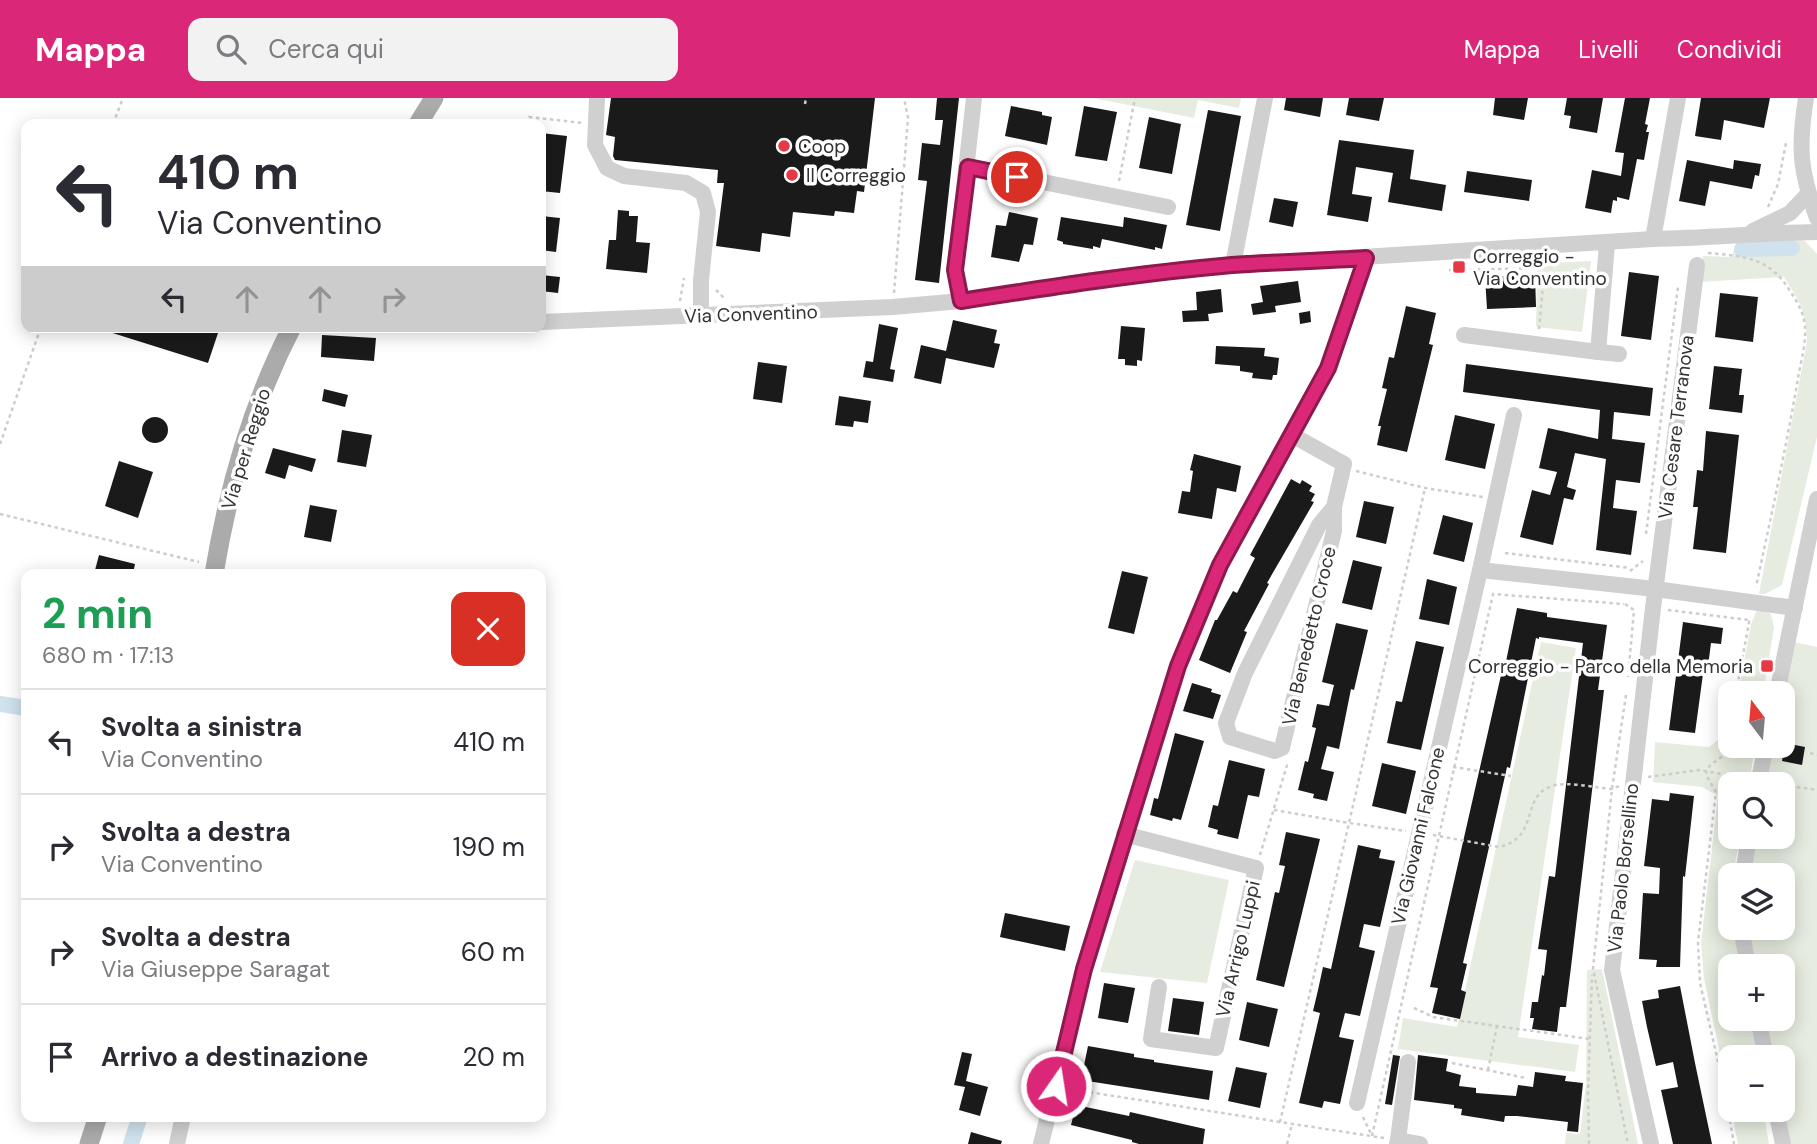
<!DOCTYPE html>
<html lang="it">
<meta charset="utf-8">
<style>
body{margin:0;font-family:"DM Sans",sans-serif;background:#f2f2f3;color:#2b2b33;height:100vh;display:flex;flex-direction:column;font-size:26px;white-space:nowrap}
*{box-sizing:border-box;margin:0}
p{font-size:23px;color:#7c7c81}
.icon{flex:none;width:38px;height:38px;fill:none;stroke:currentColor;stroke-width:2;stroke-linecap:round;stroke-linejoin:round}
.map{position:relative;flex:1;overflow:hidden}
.panel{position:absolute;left:21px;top:471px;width:525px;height:553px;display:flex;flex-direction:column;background:#fff;border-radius:14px;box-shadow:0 4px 18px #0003}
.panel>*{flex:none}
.banner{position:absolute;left:21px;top:21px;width:525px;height:214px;border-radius:14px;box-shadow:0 4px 18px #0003;background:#fff;color:#2b2b33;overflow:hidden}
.needle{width:46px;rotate:344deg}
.buttons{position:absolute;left:1718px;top:583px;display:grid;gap:14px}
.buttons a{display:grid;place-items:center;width:77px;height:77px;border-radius:14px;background:#fff;box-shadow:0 4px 18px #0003;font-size:35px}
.pin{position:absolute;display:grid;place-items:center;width:60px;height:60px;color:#fff;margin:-30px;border:4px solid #fff;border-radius:50%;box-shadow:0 2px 7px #0007}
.me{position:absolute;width:77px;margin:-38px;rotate:13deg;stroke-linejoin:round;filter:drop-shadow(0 0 5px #0008)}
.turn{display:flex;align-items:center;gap:24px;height:147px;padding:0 21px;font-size:32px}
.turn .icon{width:91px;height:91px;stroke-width:2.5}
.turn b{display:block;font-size:49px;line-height:60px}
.lanes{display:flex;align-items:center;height:66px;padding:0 21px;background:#0003;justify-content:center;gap:35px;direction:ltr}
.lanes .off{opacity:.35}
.round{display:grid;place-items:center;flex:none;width:74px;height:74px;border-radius:14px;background:#f2f2f3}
.headline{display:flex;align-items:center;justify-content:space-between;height:119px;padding:0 21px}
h1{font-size:42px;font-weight:700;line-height:52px;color:#1e9e55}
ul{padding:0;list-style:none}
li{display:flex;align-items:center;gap:21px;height:105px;padding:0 21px;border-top:2px solid #e1e1e2}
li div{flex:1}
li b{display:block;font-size:26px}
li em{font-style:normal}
header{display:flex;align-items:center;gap:42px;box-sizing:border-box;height:98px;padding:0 35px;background:#db2777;color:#fff}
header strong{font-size:33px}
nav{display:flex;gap:38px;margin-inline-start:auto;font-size:24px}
.search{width:490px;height:63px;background:#f2f2f3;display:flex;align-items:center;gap:18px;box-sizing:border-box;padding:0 24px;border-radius:14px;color:#7c7c81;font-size:26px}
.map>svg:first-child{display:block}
</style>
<header>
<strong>Mappa</strong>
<div class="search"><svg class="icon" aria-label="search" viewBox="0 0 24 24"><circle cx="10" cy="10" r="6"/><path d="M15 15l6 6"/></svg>Cerca qui</div>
<nav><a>Mappa</a><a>Livelli</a><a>Condividi</a></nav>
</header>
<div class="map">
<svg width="1817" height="1046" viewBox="0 0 1817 1046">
<rect width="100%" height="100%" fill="#fff"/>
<g fill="#e6ecdf" fill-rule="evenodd">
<polygon points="1093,0 1241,0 1239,10 1198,2 1194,20"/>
<path d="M1792,140l13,3 12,13v183l-35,148 -17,9h-6l48,-252c0,-30 -8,-41 -23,-65l-86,5 5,-26 29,1 2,-8 23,-9z"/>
<polygon points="1591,163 1582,234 1536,229 1537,172 1547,165"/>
<polygon points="1758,510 1771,516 1774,530 1763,595 1738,595 1751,526"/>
<path d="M1789,543l28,6v497h-41l-9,-34h16v-53h-28l-2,-5v5h-22v49l-27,-128 -3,-35 17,-147 -16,-9 -49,-5 2,-40 54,5 22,-17v16h24l-6,38h-18v52l9,1 -7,38h-2l-3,25 3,28h52v-53h-46l8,-38 38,-1v-52h-27l9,-38h18v-53zM1731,868h52v52h-52z"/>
<polygon points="1541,544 1576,550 1518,939 1579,947 1575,974 1398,951 1403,920 1457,929"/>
<polygon points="1135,762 1229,782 1207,885 1100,874"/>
<polygon points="1602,871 1638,1046 1565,1046 1566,1035 1580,1036 1586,986 1587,872"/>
<polygon points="1731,1012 1763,1012 1769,1046 1738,1046"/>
</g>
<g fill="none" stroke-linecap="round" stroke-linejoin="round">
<g stroke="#cfe2ee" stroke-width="16">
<polyline points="1742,151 1792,150"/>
<polyline points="0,606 26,610"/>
<polyline points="131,1046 140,1018"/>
</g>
</g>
<g fill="#1a1a1a">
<polygon points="611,0 875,0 864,94 857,93 854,115 835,113 834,118 793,114 790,139 762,135 760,154 716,148 724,85 717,85 718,72 615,62 613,58 615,39 606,37"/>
<polygon points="937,0 959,0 939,185 915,182 927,83 918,82 922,45 940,47 943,22 935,22"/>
<polygon points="1286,0 1323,0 1320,19 1284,12"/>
<polygon points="1349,0 1384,0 1379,23 1346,17"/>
<polygon points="1495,0 1528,0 1524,22 1493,17"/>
<polygon points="1567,0 1603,0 1597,35 1569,30 1571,18 1564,17"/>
<polygon points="1625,0 1650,0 1645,26 1648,27 1646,34 1649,34 1644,62 1637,61 1629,102 1617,99 1617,103 1613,102 1611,115 1585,110 1592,72 1621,78 1624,55 1615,54"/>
<polygon points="1701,0 1770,0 1764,30 1724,22 1721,42 1695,38"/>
<polygon points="1011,8 1042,14 1042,17 1052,19 1047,47 1005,38"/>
<polygon points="1084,8 1117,14 1107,63 1075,58"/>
<polygon points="1208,12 1241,18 1220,133 1186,127"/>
<polygon points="1149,19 1181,26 1172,76 1139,70"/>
<polygon points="541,35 567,38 560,95 541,93"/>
<polygon points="1339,42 1414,52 1410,81 1446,87 1442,113 1388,104 1393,75 1356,69 1352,96 1372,99 1368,124 1327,117"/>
<polygon points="1687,62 1733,71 1734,62 1761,66 1759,78 1755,77 1752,91 1710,83 1705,108 1679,103"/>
<polygon points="1467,73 1532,82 1529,103 1464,94"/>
<polygon points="1274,100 1298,104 1293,129 1269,124"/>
<polygon points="618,112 629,113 629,118 638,118 636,144 650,145 647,175 606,171 609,142 616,142"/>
<polygon points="1009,114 1038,120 1033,147 1024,146 1019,164 991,159 996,127 1006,128"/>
<polygon points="541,118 560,120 556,154 541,152"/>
<polygon points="1061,119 1123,129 1124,119 1167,127 1162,151 1155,149 1155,152 1102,141 1100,150 1093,148 1093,151 1063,146 1063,144 1057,142"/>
<polygon points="1629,174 1659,178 1651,242 1621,238"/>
<polygon points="541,177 560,179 558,195 541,193"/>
<polygon points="1535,177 1536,209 1487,211 1485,179"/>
<polygon points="1298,183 1301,204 1275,208 1276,214 1253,217 1251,206 1263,204 1260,188"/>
<polygon points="1221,191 1223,214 1208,216 1209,223 1183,224 1182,213 1197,212 1196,194"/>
<polygon points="1720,195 1758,199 1753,244 1715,239"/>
<polygon points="1406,208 1436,215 1429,246 1433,247 1407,354 1377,347 1381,328 1378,328 1387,291 1382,290 1389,259 1394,260"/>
<polygon points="1310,213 1311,224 1300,226 1299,215"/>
<polygon points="953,222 997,232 994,245 1000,246 994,270 946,260 941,286 914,280 921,247 946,253"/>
<polygon points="879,226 898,230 890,271 895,272 893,284 863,279 866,263 873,264"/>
<polygon points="1121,228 1145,230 1142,263 1137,262 1137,268 1125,267 1125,261 1118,261"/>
<polygon points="104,229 220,229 208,265 103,232"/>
<polygon points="322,237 376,240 374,263 321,259"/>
<polygon points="1216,248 1265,250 1264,258 1279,260 1277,277 1273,277 1272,282 1252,280 1253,275 1240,273 1240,268 1215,266"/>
<polygon points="758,264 787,268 782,305 753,301"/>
<polygon points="1466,266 1653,290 1650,318 1614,314 1612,341 1645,345 1640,385 1616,382 1613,410 1637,413 1631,457 1596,452 1606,361 1575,355 1567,389 1576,392 1573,402 1564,400 1553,447 1520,439 1532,392 1550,397 1557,374 1539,370 1548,330 1598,341 1600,312 1463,294"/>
<polygon points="1714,268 1742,271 1739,297 1744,297 1742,315 1709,311"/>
<polygon points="324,291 348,297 345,309 322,303"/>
<polygon points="839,298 871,303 868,325 854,323 853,329 835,327"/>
<polygon points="1455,317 1495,326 1485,371 1445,362"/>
<circle cx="155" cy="332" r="13"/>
<polygon points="342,332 372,337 366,369 337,364"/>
<polygon points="1706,333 1739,337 1726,455 1693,451 1698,409 1693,409 1697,372 1703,373"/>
<polygon points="273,350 316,361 312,374 289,367 285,381 265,375"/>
<polygon points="1194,356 1241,368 1236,394 1217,390 1212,421 1178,415 1182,393 1190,394 1193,373 1190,372"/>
<polygon points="119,363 153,374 138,420 105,408"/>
<polygon points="1291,381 1300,386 1302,382 1312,388 1309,393 1315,396 1311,403 1314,404 1267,485 1269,486 1244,533 1247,534 1230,575 1199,562 1215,522 1217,522 1233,493 1237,495 1255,460 1250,457"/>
<polygon points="1364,403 1394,409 1386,446 1356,439"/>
<polygon points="310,407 337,412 331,444 304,439"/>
<polygon points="1443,417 1473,425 1464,464 1433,456"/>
<polygon points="99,457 135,466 133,476 94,476"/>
<polygon points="1353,462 1382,469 1372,512 1342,505"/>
<polygon points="1122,473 1148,479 1134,536 1108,530"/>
<polygon points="1427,481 1457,489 1449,527 1419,521"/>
<polygon points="1517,510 1547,515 1547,519 1607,527 1598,592 1604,592 1571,869 1566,909 1560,909 1557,934 1532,931 1534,920 1530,920 1532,904 1538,904 1542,877 1544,878 1547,852 1538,851 1549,778 1555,779 1583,545 1539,539 1539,541 1536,540 1510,670 1507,669 1463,865 1467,866 1461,892 1466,894 1460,921 1432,915 1438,890 1430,889 1501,577 1503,578"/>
<polygon points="1683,524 1723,530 1721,546 1711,545 1707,576 1703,576 1695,635 1669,632"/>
<polygon points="1336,525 1368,532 1354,592 1351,591 1339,651 1327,648 1321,671 1334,674 1327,703 1313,700 1314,696 1298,692 1305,663 1308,664 1316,630 1312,629 1317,606 1329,608 1334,587 1322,584"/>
<polygon points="1416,543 1444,549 1421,652 1387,645 1396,603 1402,604"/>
<polygon points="1192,585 1212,591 1211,594 1221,597 1213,621 1183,613"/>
<polygon points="1175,635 1204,643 1181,722 1173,720 1172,723 1150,717 1154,700 1158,701"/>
<polygon points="1785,645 1805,649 1802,667 1782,663"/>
<polygon points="1229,662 1265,671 1259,699 1248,697 1238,741 1217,736 1218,732 1208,729 1213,707 1218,708"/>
<polygon points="1382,665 1416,673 1406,716 1372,708"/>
<polygon points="1670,695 1694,698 1685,779 1683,778 1680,869 1656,869 1657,862 1639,861 1643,795 1659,796 1660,770 1644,768 1652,701 1669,703"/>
<polygon points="1286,734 1320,741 1284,889 1256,882 1275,794 1279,795 1285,768 1279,767"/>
<polygon points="1358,747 1381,752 1379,760 1395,763 1380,829 1364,826 1359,849 1375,853 1360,918 1345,915 1339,939 1354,942 1340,1006 1324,1003 1322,1010 1299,1005 1320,915 1313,913 1318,892 1323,869 1331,871"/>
<polygon points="1005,815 1070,828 1065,853 1000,839"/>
<polygon points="1104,885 1135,890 1128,925 1098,920"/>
<polygon points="1680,888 1695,965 1712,1046 1673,1046 1661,992 1678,989 1673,964 1656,968 1647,929 1642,903 1659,900 1658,892"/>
<polygon points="1173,900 1204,904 1199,937 1168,933"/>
<polygon points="1247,904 1278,911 1269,949 1239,942"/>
<polygon points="1088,948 1134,956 1134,959 1154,962 1154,964 1213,973 1209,1002 1081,982"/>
<polygon points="962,954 972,956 966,983 988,989 980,1018 959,1012 965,989 954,987"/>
<polygon points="1393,957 1400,958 1392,1007 1385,1006"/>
<polygon points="1418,957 1448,961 1446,973 1461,977 1459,988 1476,990 1476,995 1516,998 1518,987 1533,989 1535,974 1566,978 1565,983 1583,985 1578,1034 1567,1033 1568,1024 1517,1018 1505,1018 1504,1024 1486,1021 1461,1017 1462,1011 1454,1010 1454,1007 1414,1002"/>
<polygon points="1236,969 1267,975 1260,1010 1228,1003"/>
<polygon points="1076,1007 1129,1018 1130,1014 1205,1031 1203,1046 1139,1046 1132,1044 1132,1042 1071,1027"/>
<polygon points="971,1034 1002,1043 1001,1046 968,1046"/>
</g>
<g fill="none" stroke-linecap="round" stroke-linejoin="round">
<g stroke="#cdcdcd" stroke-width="2.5" stroke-dasharray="3.5 3.5" stroke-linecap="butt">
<polyline points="805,6 806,0"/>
<polyline points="113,26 123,0"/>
<polyline points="528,26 529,19 583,25"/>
<polyline points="1119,83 1135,0"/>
<polyline points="1768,109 1778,86 1786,45"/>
<path d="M1708,155c37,3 62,5 82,38 6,9 12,19 14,29 4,18 -3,40 -6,58 -12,70 -27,139 -42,209"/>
<polyline points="1449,172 1543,170 1544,176"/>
<polyline points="716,192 726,202"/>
<polyline points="894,195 908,20 904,0"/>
<polyline points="680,203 684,180"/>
<polyline points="1539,231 1544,176 1590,176"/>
<polyline points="306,233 369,229"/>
<polyline points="0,346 41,229"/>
<polyline points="1356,373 1425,390 1483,399"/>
<polyline points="0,416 199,464"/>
<polyline points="1646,436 1678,189"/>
<polyline points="1505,455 1630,470"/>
<polyline points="1630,473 1643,463"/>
<polyline points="1625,506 1634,512 1628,579"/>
<polyline points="1668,512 1749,522"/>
<polyline points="1736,595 1750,519"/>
<polyline points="1626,597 1612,691 1593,870 1628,1046"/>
<polyline points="1783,620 1786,608"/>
<path d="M1731,625l-8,33c-22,15 -20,14 -7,36l-18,150 2,41 25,109 9,52"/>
<polyline points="1810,655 1817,657"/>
<polyline points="1453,669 1511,678"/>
<polyline points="1648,679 1699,672 1745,680"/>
<polyline points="1783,687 1817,692"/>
<polyline points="1274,712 1349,725 1425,390"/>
<path d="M1433,737l66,12c41,-9 21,-51 53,-61 14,-5 45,2 60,3l7,-3"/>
<polyline points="1260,757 1287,667 1286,663"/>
<polyline points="1414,910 1433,919 1590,941"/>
<polyline points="1452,965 1526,980"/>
<polyline points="1488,972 1497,928"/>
<polyline points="1783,985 1787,1002"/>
<polyline points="1069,991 1280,1024"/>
<polyline points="1363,1019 1372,1038"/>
<polyline points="1372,1038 1493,496 1624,506"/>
<polyline points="1384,1040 1280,1024 1349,725 1406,733"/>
<polyline points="1287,1046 1292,1026"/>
<polyline points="1589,1046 1588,996 1592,877"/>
</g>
<g stroke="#d0d0d0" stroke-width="16">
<polyline points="597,0 595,47 607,70 624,78 686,85 703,95 708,114 701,182 701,218"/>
<path d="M1806,0c-8,50 -6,73 11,120"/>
<polyline points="968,69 1168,109"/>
<polyline points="1753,133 1790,115 1808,96"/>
<polyline points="1653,141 1678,0"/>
<polyline points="1233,167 1265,0"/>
<polyline points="961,203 955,171 974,0"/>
<path d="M541,224l352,-15 68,-6 138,-22 134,-14 420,-26c55,-1 109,-6 164,-7"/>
<polyline points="1464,237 1598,254 1607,146"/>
<polyline points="1598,254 1619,256"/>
<polyline points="1292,337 1344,366 1334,409 1334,433 1282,650 1275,653 1230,639 1226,625 1245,575 1319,427 1334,409"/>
<polyline points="1480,472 1655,491 1795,510"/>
<polyline points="1777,595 1817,401"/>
<polyline points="1758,686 1766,648"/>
<polyline points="1124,736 1256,770 1216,950 1151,941 1159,889"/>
<polyline points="1743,777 1749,738"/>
<polyline points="1741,830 1748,868"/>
<polyline points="1758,920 1766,959"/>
<polyline points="1357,1005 1480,472 1514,317"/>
<polyline points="1776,1012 1783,1046"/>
<polyline points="1398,1042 1408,964"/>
<polyline points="177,1046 183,1018"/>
<polyline points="1041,1046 1084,871 1178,568 1220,467 1328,270 1366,160"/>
<polyline points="1397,1046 1398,1042 1420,1046"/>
<polyline points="1651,1046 1612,872 1653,510 1697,167"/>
</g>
<g stroke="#ababab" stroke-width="19">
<polyline points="418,26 434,0"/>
<path d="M214,476c14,-85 38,-170 78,-247"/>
<polyline points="89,1046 98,1018"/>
</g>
</g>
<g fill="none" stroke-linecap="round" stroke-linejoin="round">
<g stroke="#8e194d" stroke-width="18">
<path id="route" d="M1017,79l-49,-10 -13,103 6,31c90,-14 180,-28 271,-36 44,-3 89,-4 134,-7l-38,110 -108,197 -42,101 -94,303 -28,117"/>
</g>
<use href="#route" stroke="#db2777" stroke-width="12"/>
</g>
<g fill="#e63946" stroke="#fff" stroke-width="2.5">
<circle cx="784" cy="48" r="7"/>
<circle cx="792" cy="77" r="7"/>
<rect x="1452" y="162" width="14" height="14" rx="3.5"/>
<rect x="1760" y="561" width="14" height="14" rx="3.5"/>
</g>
<g text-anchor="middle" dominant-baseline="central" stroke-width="7" stroke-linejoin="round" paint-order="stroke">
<g font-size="19" fill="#333" stroke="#fff" text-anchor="start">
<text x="798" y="48">Coop</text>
<text x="806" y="77">Il Correggio</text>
<text x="1473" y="158">Correggio -<tspan x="1473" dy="22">Via Conventino</tspan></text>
<text x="1753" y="568" text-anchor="end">Correggio - Parco della Memoria</text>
</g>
<g font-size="19" fill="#333" stroke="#fff">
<text transform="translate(751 216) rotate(-2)">Via Conventino</text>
<text transform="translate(1676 329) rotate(-83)">Via Cesare Terranova</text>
<text transform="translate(246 351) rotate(-73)">Via per Reggio</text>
<text transform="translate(1309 538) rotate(-77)">Via Benedetto Croce</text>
<text transform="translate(1418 738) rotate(-77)">Via Giovanni Falcone</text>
<text transform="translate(1623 770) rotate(-84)">Via Paolo Borsellino</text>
<text transform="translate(1238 851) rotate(-77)">Via Arrigo Luppi</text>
</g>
</g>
</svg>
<div class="buttons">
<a><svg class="needle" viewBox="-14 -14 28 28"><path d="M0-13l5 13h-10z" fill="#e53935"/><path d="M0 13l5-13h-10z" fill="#7c7c81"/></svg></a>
<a><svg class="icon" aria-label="search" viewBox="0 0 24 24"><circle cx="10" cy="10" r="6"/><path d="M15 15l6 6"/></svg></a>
<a><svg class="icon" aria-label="layers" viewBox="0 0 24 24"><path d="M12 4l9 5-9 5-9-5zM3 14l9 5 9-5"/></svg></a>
<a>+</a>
<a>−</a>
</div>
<div class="pin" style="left:1017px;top:79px;background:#d93025"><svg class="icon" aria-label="arrive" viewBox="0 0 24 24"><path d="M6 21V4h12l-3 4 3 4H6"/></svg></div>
<svg class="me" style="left:1056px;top:988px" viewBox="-20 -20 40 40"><circle r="17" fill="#db2777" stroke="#fff" stroke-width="3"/><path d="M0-11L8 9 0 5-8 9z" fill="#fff"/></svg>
<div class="banner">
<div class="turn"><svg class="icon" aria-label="left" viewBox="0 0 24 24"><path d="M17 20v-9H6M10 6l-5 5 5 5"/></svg><div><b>410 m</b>Via Conventino</div></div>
<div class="lanes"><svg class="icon" aria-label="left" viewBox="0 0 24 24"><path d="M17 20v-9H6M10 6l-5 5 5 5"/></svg><svg class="icon off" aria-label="ahead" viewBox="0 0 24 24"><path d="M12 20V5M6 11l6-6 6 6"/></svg><svg class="icon off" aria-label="ahead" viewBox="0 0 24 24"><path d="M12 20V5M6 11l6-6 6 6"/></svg><svg class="icon off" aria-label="right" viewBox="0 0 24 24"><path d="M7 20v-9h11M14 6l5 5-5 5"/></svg></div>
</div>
<section class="panel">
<div class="headline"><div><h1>2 min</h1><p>680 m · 17:13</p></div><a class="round" style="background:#d93025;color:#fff"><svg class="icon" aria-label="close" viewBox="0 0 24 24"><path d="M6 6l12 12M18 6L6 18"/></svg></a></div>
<ul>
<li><svg class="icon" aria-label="left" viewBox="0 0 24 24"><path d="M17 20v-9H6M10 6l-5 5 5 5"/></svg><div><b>Svolta a sinistra</b><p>Via Conventino</p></div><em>410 m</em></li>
<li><svg class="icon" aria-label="right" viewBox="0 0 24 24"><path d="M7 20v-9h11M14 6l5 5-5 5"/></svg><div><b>Svolta a destra</b><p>Via Conventino</p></div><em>190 m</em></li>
<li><svg class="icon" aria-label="right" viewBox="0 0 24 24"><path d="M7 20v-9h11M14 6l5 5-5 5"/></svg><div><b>Svolta a destra</b><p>Via Giuseppe Saragat</p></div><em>60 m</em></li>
<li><svg class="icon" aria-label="arrive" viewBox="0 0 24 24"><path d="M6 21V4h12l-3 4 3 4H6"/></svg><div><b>Arrivo a destinazione</b></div><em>20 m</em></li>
</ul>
</section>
</div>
